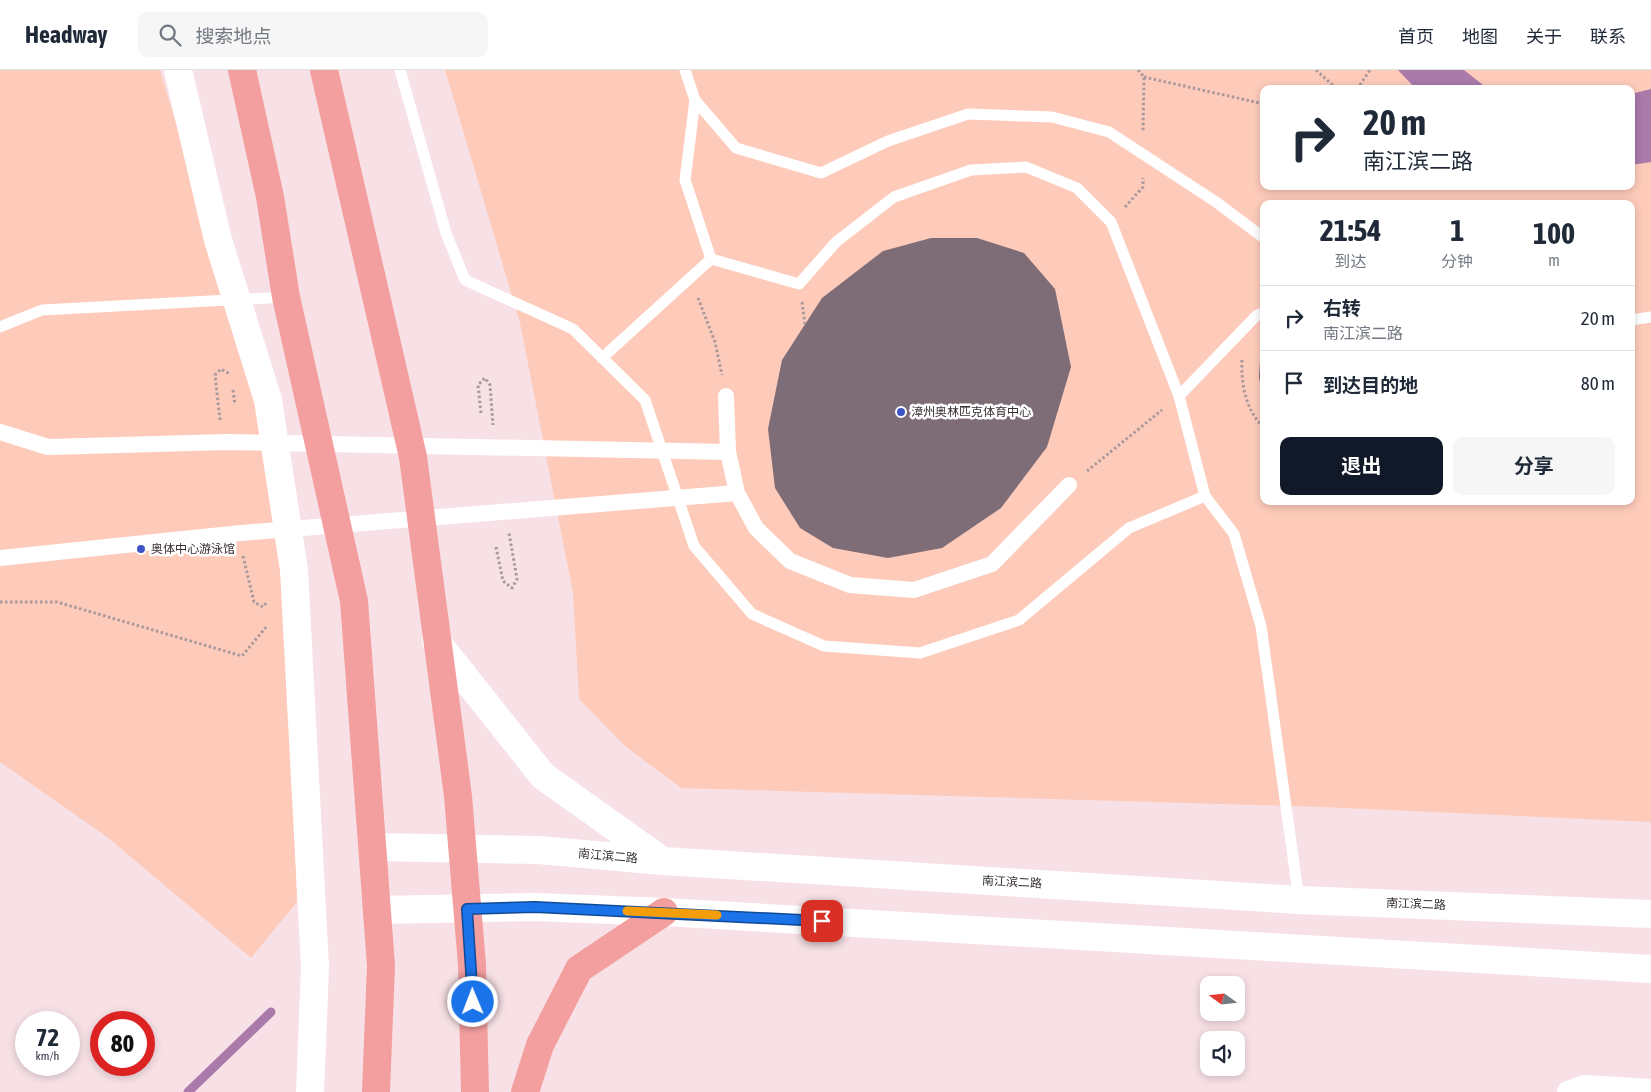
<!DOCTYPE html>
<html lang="zh">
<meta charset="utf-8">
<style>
body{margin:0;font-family:"Asap Condensed","Noto Sans SC",sans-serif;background:#f6f6f7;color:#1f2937;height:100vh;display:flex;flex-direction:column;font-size:19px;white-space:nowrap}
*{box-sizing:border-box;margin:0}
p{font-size:16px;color:#747a83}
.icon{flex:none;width:28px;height:28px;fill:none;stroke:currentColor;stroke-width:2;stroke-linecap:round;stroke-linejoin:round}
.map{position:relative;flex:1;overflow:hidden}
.panel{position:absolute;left:1260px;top:130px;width:375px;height:305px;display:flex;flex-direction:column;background:#fff;border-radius:10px;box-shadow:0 2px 8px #0003}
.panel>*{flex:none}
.banner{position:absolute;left:1260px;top:15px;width:375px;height:105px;border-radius:10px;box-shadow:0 2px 8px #0003;background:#fff;color:#1f2937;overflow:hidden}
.needle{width:32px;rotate:285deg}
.buttons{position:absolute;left:1200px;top:906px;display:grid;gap:10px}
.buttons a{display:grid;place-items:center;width:45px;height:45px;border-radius:10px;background:#fff;box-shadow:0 2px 8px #0003;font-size:25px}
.speed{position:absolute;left:15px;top:941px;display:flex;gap:10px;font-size:25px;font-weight:700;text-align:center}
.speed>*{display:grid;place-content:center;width:65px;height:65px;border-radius:50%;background:#fff;box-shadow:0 2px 8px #0003;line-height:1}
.speed small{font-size:12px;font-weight:400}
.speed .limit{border:8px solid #d22;background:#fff;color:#111}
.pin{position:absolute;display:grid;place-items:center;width:42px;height:42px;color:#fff;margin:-21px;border-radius:10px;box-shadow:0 2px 8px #0006}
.me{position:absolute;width:55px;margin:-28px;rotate:359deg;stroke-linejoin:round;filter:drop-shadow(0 0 4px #0008)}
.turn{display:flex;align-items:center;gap:18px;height:105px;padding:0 20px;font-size:22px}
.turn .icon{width:65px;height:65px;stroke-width:2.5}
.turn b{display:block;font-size:35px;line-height:42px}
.eta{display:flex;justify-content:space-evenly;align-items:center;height:85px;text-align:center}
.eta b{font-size:30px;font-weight:700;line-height:35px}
.button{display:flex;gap:10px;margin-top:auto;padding:10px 20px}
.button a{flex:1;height:58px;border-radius:10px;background:#111827;color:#fff;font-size:20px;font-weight:700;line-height:58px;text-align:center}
.button a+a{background:#f6f6f7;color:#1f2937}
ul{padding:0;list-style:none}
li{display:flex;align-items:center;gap:15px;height:65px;padding:0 20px;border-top:1px solid #e0e1e3}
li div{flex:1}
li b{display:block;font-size:19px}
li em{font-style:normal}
header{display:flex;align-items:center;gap:30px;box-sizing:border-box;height:70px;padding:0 25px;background:#fff;border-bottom:1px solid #e0e1e3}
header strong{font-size:24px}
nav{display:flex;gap:28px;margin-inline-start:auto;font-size:18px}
.search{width:350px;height:45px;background:#f6f6f7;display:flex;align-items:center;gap:12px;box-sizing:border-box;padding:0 18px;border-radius:10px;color:#747a83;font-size:19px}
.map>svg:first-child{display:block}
</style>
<header>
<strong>Headway</strong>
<div class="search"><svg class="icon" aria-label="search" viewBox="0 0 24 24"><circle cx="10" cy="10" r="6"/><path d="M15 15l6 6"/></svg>搜索地点</div>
<nav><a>首页</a><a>地图</a><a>关于</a><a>联系</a></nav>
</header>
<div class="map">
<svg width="1651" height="1022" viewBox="0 0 1651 1022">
<rect width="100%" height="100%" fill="#f8e1e6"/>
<g fill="#fecbba" fill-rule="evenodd">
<polygon points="0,0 160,0 248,295 275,416 288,542 297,832 251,888 107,767 0,692"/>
<path d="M445,0h1206v752l-329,-15 -641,-19 -55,-41 -47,-48 -6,-106 -53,-270zM1264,19h367v97h-367zM1264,134h367v297h-367z"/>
</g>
<g fill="#a97aaa">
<polygon points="1398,0 1464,0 1488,19 1416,19"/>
<polygon points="1651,19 1651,92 1631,95 1631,24"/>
</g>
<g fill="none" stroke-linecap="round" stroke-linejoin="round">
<polyline stroke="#a97aaa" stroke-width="9" points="188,1022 271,942"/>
</g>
<g fill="#7e6c76">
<polygon points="931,168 977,168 1024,183 1055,219 1071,297 1047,377 1001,438 942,478 888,488 833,478 800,458 775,418 768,359 782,290 822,228 883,181"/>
<polygon points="1264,272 1264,328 1263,328 1259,307 1261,275"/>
</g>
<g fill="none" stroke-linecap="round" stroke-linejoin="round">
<g stroke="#a9989c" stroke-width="3" stroke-dasharray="2.5 2.5" stroke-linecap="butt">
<polyline points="1138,0 1144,7 1143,61"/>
<polyline points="1316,0 1337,19"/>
<polyline points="1144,7 1264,34"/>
<polyline points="1357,19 1370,0"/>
<polyline points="1125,137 1143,117 1143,108"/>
<polyline points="698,228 715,272 722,305"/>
<polyline points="802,232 805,255"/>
<path d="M1242,290c-1,26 4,50 22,68"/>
<polyline points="233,320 235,335"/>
<polyline points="481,343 478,315 485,308 490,315 493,355"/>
<polyline points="220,350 215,305 221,299 230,304"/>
<polyline points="1087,401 1162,340"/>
<polyline points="496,477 503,511 512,518 517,509 509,463"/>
<polyline points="243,486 254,532 263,537 267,532"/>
<polyline points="0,532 57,532 242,586 267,556"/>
</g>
<g stroke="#fff" stroke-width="11">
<polyline points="400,0 446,163 465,210 573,259 645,330 694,476 752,544 824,576 920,583 1019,550 1129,458 1205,426"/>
<polyline points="685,0 695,30 736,78 821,103 888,71 968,44 1052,47 1109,62 1216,132 1264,168"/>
<polyline points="695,30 685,110 711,189"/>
<polyline points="1631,250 1651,247"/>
<polyline points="0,257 42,240 286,227"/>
<polyline points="602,288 711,189 799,214 836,172 894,127 971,100 1026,97 1077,118 1111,152 1179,326 1205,426 1234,464 1261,556 1299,830"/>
<polyline points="1179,326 1256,246 1264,242"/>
</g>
<g stroke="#fff" stroke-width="16">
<polyline points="726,326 728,382 737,423 756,458 790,491 850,515 914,520 992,494 1069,415"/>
<polyline points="0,362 48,377 227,372 728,382"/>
<polyline points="0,488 241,463 737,423"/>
</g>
<polyline stroke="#fff" stroke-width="22" points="1568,1022 1584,1016 1651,1020"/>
<g stroke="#fff" stroke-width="28">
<polyline points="178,0 218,170 268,330 294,500 315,897 310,1022"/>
<polyline points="436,571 543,706 661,790"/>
<polyline points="373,777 539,780 663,791 1299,830 1651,844"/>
<polyline points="377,840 535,837 664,842 1651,899"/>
</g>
<g stroke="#f49f9f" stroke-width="28">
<polyline points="242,0 270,127 286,227 354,531 381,896 376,1022"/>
<polyline points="324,0 413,387 458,726 472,895 475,1022"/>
<polyline points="525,1022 540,975 579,899 664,842"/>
</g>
</g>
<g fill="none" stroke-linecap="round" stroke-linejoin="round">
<g stroke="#114b97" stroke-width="12">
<polyline id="route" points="473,932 467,839 535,837 822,851"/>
</g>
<use href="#route" stroke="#1a73e8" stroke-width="9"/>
<polyline stroke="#f59e0b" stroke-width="9" points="627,841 717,845"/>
</g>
<g fill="#3e54c7" stroke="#fff" stroke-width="2">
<circle cx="901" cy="342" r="5"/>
<circle cx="141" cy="479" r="5"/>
</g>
<g text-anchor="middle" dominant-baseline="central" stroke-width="5" stroke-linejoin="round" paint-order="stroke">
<g font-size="12" fill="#362e30" stroke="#fff" text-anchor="start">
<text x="911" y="342">漳州奥林匹克体育中心</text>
<text x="151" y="479">奥体中心游泳馆</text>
</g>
<g font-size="12" fill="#362e30" stroke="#fff">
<text transform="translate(608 786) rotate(5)">南江滨二路</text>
<text transform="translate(1012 812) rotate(3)">南江滨二路</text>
<text transform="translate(1416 834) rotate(2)">南江滨二路</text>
</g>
</g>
</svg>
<div class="buttons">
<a><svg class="needle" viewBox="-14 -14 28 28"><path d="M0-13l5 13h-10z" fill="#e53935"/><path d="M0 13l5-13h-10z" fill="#747a83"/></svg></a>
<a><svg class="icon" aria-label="sound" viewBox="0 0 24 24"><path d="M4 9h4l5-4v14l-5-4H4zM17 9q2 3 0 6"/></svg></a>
</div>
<div class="speed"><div>72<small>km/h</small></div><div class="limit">80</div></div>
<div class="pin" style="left:822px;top:851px;background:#d93025"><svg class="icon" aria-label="arrive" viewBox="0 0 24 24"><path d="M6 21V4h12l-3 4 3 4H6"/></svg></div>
<svg class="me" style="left:473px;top:932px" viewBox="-20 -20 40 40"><circle r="17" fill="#1a73e8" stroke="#fff" stroke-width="3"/><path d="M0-11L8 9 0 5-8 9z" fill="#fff"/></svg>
<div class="banner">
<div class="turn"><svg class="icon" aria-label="right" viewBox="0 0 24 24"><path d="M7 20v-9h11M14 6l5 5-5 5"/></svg><div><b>20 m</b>南江滨二路</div></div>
</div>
<section class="panel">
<div class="eta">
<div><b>21:54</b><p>到达</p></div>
<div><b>1</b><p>分钟</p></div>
<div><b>100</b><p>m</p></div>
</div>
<ul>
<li><svg class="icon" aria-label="right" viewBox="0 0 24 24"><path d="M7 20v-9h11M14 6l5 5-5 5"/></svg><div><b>右转</b><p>南江滨二路</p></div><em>20 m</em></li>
<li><svg class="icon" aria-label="arrive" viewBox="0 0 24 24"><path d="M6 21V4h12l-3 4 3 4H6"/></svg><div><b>到达目的地</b></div><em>80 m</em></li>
</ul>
<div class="button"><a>退出</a><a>分享</a></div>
</section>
</div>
